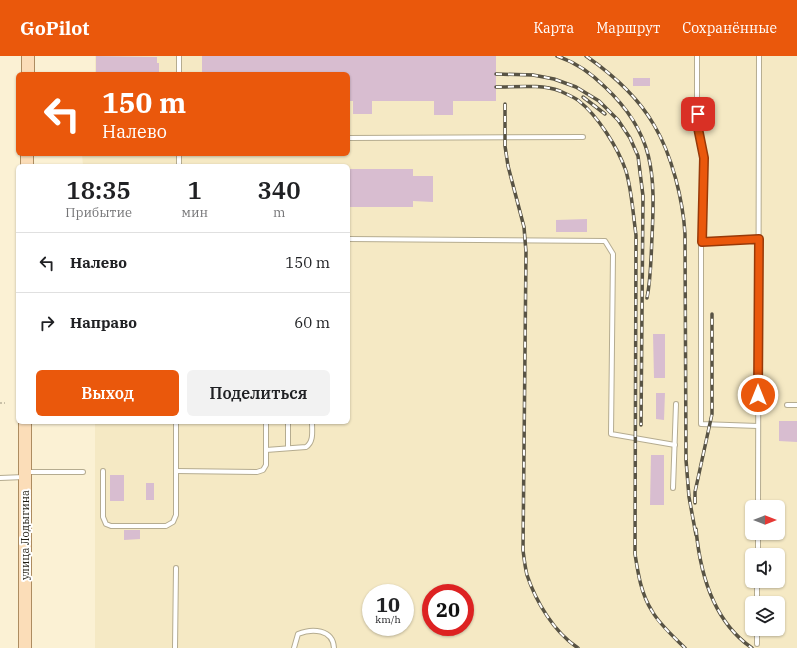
<!DOCTYPE html>
<html lang="ru">
<meta charset="utf-8">
<style>
body{margin:0;font-family:"IBM Plex Serif",serif;background:#f2f2f2;color:#202124;height:100vh;display:flex;flex-direction:column;font-size:15px;white-space:nowrap}
*{box-sizing:border-box;margin:0}
p{font-size:13px;color:#757577}
.icon{flex:none;width:22px;height:22px;fill:none;stroke:currentColor;stroke-width:2;stroke-linecap:round;stroke-linejoin:round}
.map{position:relative;flex:1;overflow:hidden}
.panel{position:absolute;left:16px;top:108px;width:334px;height:260px;display:flex;flex-direction:column;background:#fff;border-radius:6px;box-shadow:0 1px 3px #0004}
.panel>*{flex:none}
.hud{position:absolute;left:16px;top:16px;width:334px;height:84px;border-radius:6px;box-shadow:0 1px 3px #0004;background:#ea580c;color:#fff;overflow:hidden}
.needle{width:26px;rotate:90deg}
.fabs{position:absolute;left:745px;top:444px;display:grid;gap:8px}
.fabs a{display:grid;place-items:center;width:40px;height:40px;border-radius:6px;background:#fff;box-shadow:0 1px 3px #0004;font-size:20px}
.speed{position:absolute;left:362px;top:528px;display:flex;gap:8px;font-size:20px;font-weight:700;text-align:center}
.speed>*{display:grid;place-content:center;width:52px;height:52px;border-radius:50%;background:#fff;box-shadow:0 1px 3px #0004;line-height:1}
.speed small{font-size:10px;font-weight:400}
.speed .limit{border:6px solid #d22;background:#fff;color:#111}
.pin{position:absolute;display:grid;place-items:center;width:34px;height:34px;color:#fff;margin:-17px;border-radius:8px;box-shadow:0 2px 6px #0006}
.me{position:absolute;width:44px;margin:-22px;rotate:0deg;stroke-linejoin:round;filter:drop-shadow(0 0 3px #0008)}
.turn{display:flex;align-items:center;gap:14px;height:84px;padding:0 20px;font-size:18px}
.turn .icon{width:52px;height:52px;stroke-width:2.5}
.turn b{display:block;font-size:28px;line-height:34px}
.eta{display:flex;justify-content:space-evenly;align-items:center;height:68px;text-align:center}
.eta b{font-size:24px;font-weight:600;line-height:28px}
.cta{display:flex;gap:8px;margin-top:auto;padding:8px 20px}
.cta a{flex:1;height:46px;border-radius:6px;background:#ea580c;color:#fff;font-size:16px;font-weight:600;line-height:46px;text-align:center}
.cta a+a{background:#f2f2f2;color:#202124}
ul{padding:0;list-style:none}
li{display:flex;align-items:center;gap:12px;height:60px;padding:0 20px;border-top:1px solid #e0e0e0}
li div{flex:1}
li b{display:block;font-size:15px}
li em{font-style:normal}
header{display:flex;align-items:center;gap:24px;box-sizing:border-box;height:56px;padding:0 20px;background:#ea580c;color:#fff}
header strong{font-size:19px}
nav{display:flex;gap:22px;margin-inline-start:auto;font-size:14px}
.map>svg:first-child{display:block}
</style>
<header>
<strong>GoPilot</strong>
<nav><a>Карта</a><a>Маршрут</a><a>Сохранённые</a></nav>
</header>
<div class="map">
<svg width="797" height="592" viewBox="0 0 797 592">
<rect width="100%" height="100%" fill="#fbf1d4"/>
<path fill="#f5e9c4" fill-rule="evenodd" d="M95,0h702v592h-702v-226h253v-256h-265l-1,-12h266v-80h-253zM752,451h26v26h-26zM752,499h26v26h-26zM371,537h34v34h-34zM431,537h34v34h-34zM752,547h26v26h-26z"/>
<g fill="#d8bdd0">
<polygon points="96,0 157,1 157,7 159,7 159,18 96,18"/>
<polygon points="202,0 496,0 496,45 453,45 453,59 434,59 434,45 372,45 372,58 353,58 353,45 348,45 348,18 202,18"/>
<rect x="633" y="22" width="17" height="8"/>
<polygon points="348,113 413,113 413,120 433,120 433,146 413,145 413,151 348,151"/>
<polygon points="587,163 587,176 556,176 556,164"/>
<polygon points="653,278 665,278 665,322 654,322"/>
<polygon points="656,337 665,337 664,364 656,363"/>
<polygon points="779,365 797,365 797,386 779,385"/>
<polygon points="651,399 664,399 664,449 650,449"/>
<rect x="110" y="419" width="14" height="26"/>
<rect x="146" y="427" width="8" height="17"/>
<polygon points="124,474 140,474 140,483 124,484"/>
</g>
<g fill="none" stroke-linecap="round" stroke-linejoin="round">
<g stroke="#b5ac90" stroke-width="6">
<g id="service">
<polyline points="179,0 179,18"/>
<polyline points="697,0 697,72 704,101 701,186 701,368 758,370"/>
<polyline points="348,82 583,81"/>
<polyline points="179,110 179,98"/>
<polyline points="348,183 605,185 613,198 611,378 675,389"/>
<polyline points="701,186 759,183"/>
<polyline points="787,349 797,349"/>
<polyline points="288,392 288,366"/>
<path d="M266,394l40,-3c8,-5 6,-16 6,-25"/>
<polyline points="103,415 103,461 106,468 111,470 166,470 173,466 176,459 176,366"/>
<polyline points="176,415 257,416 263,414 266,409 266,366"/>
<polyline points="27,416 83,416"/>
<polyline points="0,422 24,421"/>
<polyline points="673,432 676,348"/>
<polyline points="758,451 759,0"/>
<polyline points="758,499 758,477"/>
<polyline points="757,547 757,525"/>
<polyline points="757,588 757,573"/>
<polyline points="175,592 176,512"/>
<path d="M294,592l4,-14c14,-6 35,-5 36,14"/>
</g>
</g>
<g stroke="#ad8c60" stroke-width="14">
<g id="primary">
<polyline points="28,18 28,0"/>
<polyline points="27,110 27,98"/>
<polyline points="25,366 25,592"/>
</g>
</g>
<polyline stroke="#97907c" stroke-width="1" stroke-dasharray="2 2" stroke-linecap="butt" points="0,347 5,347"/>
<use href="#service" stroke="#fff" stroke-width="4"/>
<use href="#primary" stroke="#fbddb8" stroke-width="12"/>
<g stroke="#585344" stroke-width="3.5">
<g id="rail">
<path d="M557,0c18,6 35,18 48,31 50,47 50,87 47,150 -1,20 -1,41 -5,61"/>
<path d="M586,0c26,18 52,41 68,69 18,30 29,75 31,109l1,226 3,37 7,38"/>
<polyline points="496,18 533,19 554,23 576,31 599,45 618,64 630,82 638,100 643,140 641,369"/>
<path d="M496,31c20,0 45,-3 64,4 6,3 14,6 19,10 19,15 39,47 47,70 6,21 7,43 10,64l-1,319c3,19 6,40 17,57 8,14 22,26 33,37"/>
<polyline points="583,41 605,58"/>
<path d="M505,48v42l3,20 16,61 2,25 -3,298c1,8 2,17 4,25 9,27 27,57 51,73"/>
<polyline points="695,447 695,436 712,358 712,258"/>
<path d="M696,473c4,45 18,93 56,119"/>
</g>
</g>
<use href="#rail" stroke="#fff" stroke-width="2" stroke-dasharray="6" stroke-linecap="butt"/>
</g>
<g fill="none" stroke-linecap="round" stroke-linejoin="round">
<g stroke="#983908" stroke-width="10">
<polyline id="route" points="698,58 698,72 704,102 702,186 759,183 758,339"/>
</g>
<use href="#route" stroke="#ea580c" stroke-width="7"/>
</g>
<g text-anchor="middle" dominant-baseline="central" stroke-width="4" stroke-linejoin="round" paint-order="stroke">
<g font-size="11" fill="#221e14" stroke="#fff">
<text transform="translate(25 479) rotate(-90)">улица Лодыгина</text>
</g>
</g>
</svg>
<div class="fabs">
<a><svg class="needle" viewBox="-14 -14 28 28"><path d="M0-13l5 13h-10z" fill="#e53935"/><path d="M0 13l5-13h-10z" fill="#757577"/></svg></a>
<a><svg class="icon" aria-label="sound" viewBox="0 0 24 24"><path d="M4 9h4l5-4v14l-5-4H4zM17 9q2 3 0 6"/></svg></a>
<a><svg class="icon" aria-label="layers" viewBox="0 0 24 24"><path d="M12 4l9 5-9 5-9-5zM3 14l9 5 9-5"/></svg></a>
</div>
<div class="speed"><div>10<small>km/h</small></div><div class="limit">20</div></div>
<div class="pin" style="left:698px;top:58px;background:#d93025"><svg class="icon" aria-label="arrive" viewBox="0 0 24 24"><path d="M6 21V4h12l-3 4 3 4H6"/></svg></div>
<svg class="me" style="left:758px;top:339px" viewBox="-20 -20 40 40"><circle r="17" fill="#ea580c" stroke="#fff" stroke-width="3"/><path d="M0-11L8 9 0 5-8 9z" fill="#fff"/></svg>
<div class="hud">
<div class="turn"><svg class="icon" aria-label="left" viewBox="0 0 24 24"><path d="M17 20v-9H6M10 6l-5 5 5 5"/></svg><div><b>150 m</b>Налево</div></div>
</div>
<section class="panel">
<div class="eta">
<div><b>18:35</b><p>Прибытие</p></div>
<div><b>1</b><p>мин</p></div>
<div><b>340</b><p>m</p></div>
</div>
<ul>
<li><svg class="icon" aria-label="left" viewBox="0 0 24 24"><path d="M17 20v-9H6M10 6l-5 5 5 5"/></svg><div><b>Налево</b></div><em>150 m</em></li>
<li><svg class="icon" aria-label="right" viewBox="0 0 24 24"><path d="M7 20v-9h11M14 6l5 5-5 5"/></svg><div><b>Направо</b></div><em>60 m</em></li>
</ul>
<div class="cta"><a>Выход</a><a>Поделиться</a></div>
</section>
</div>
